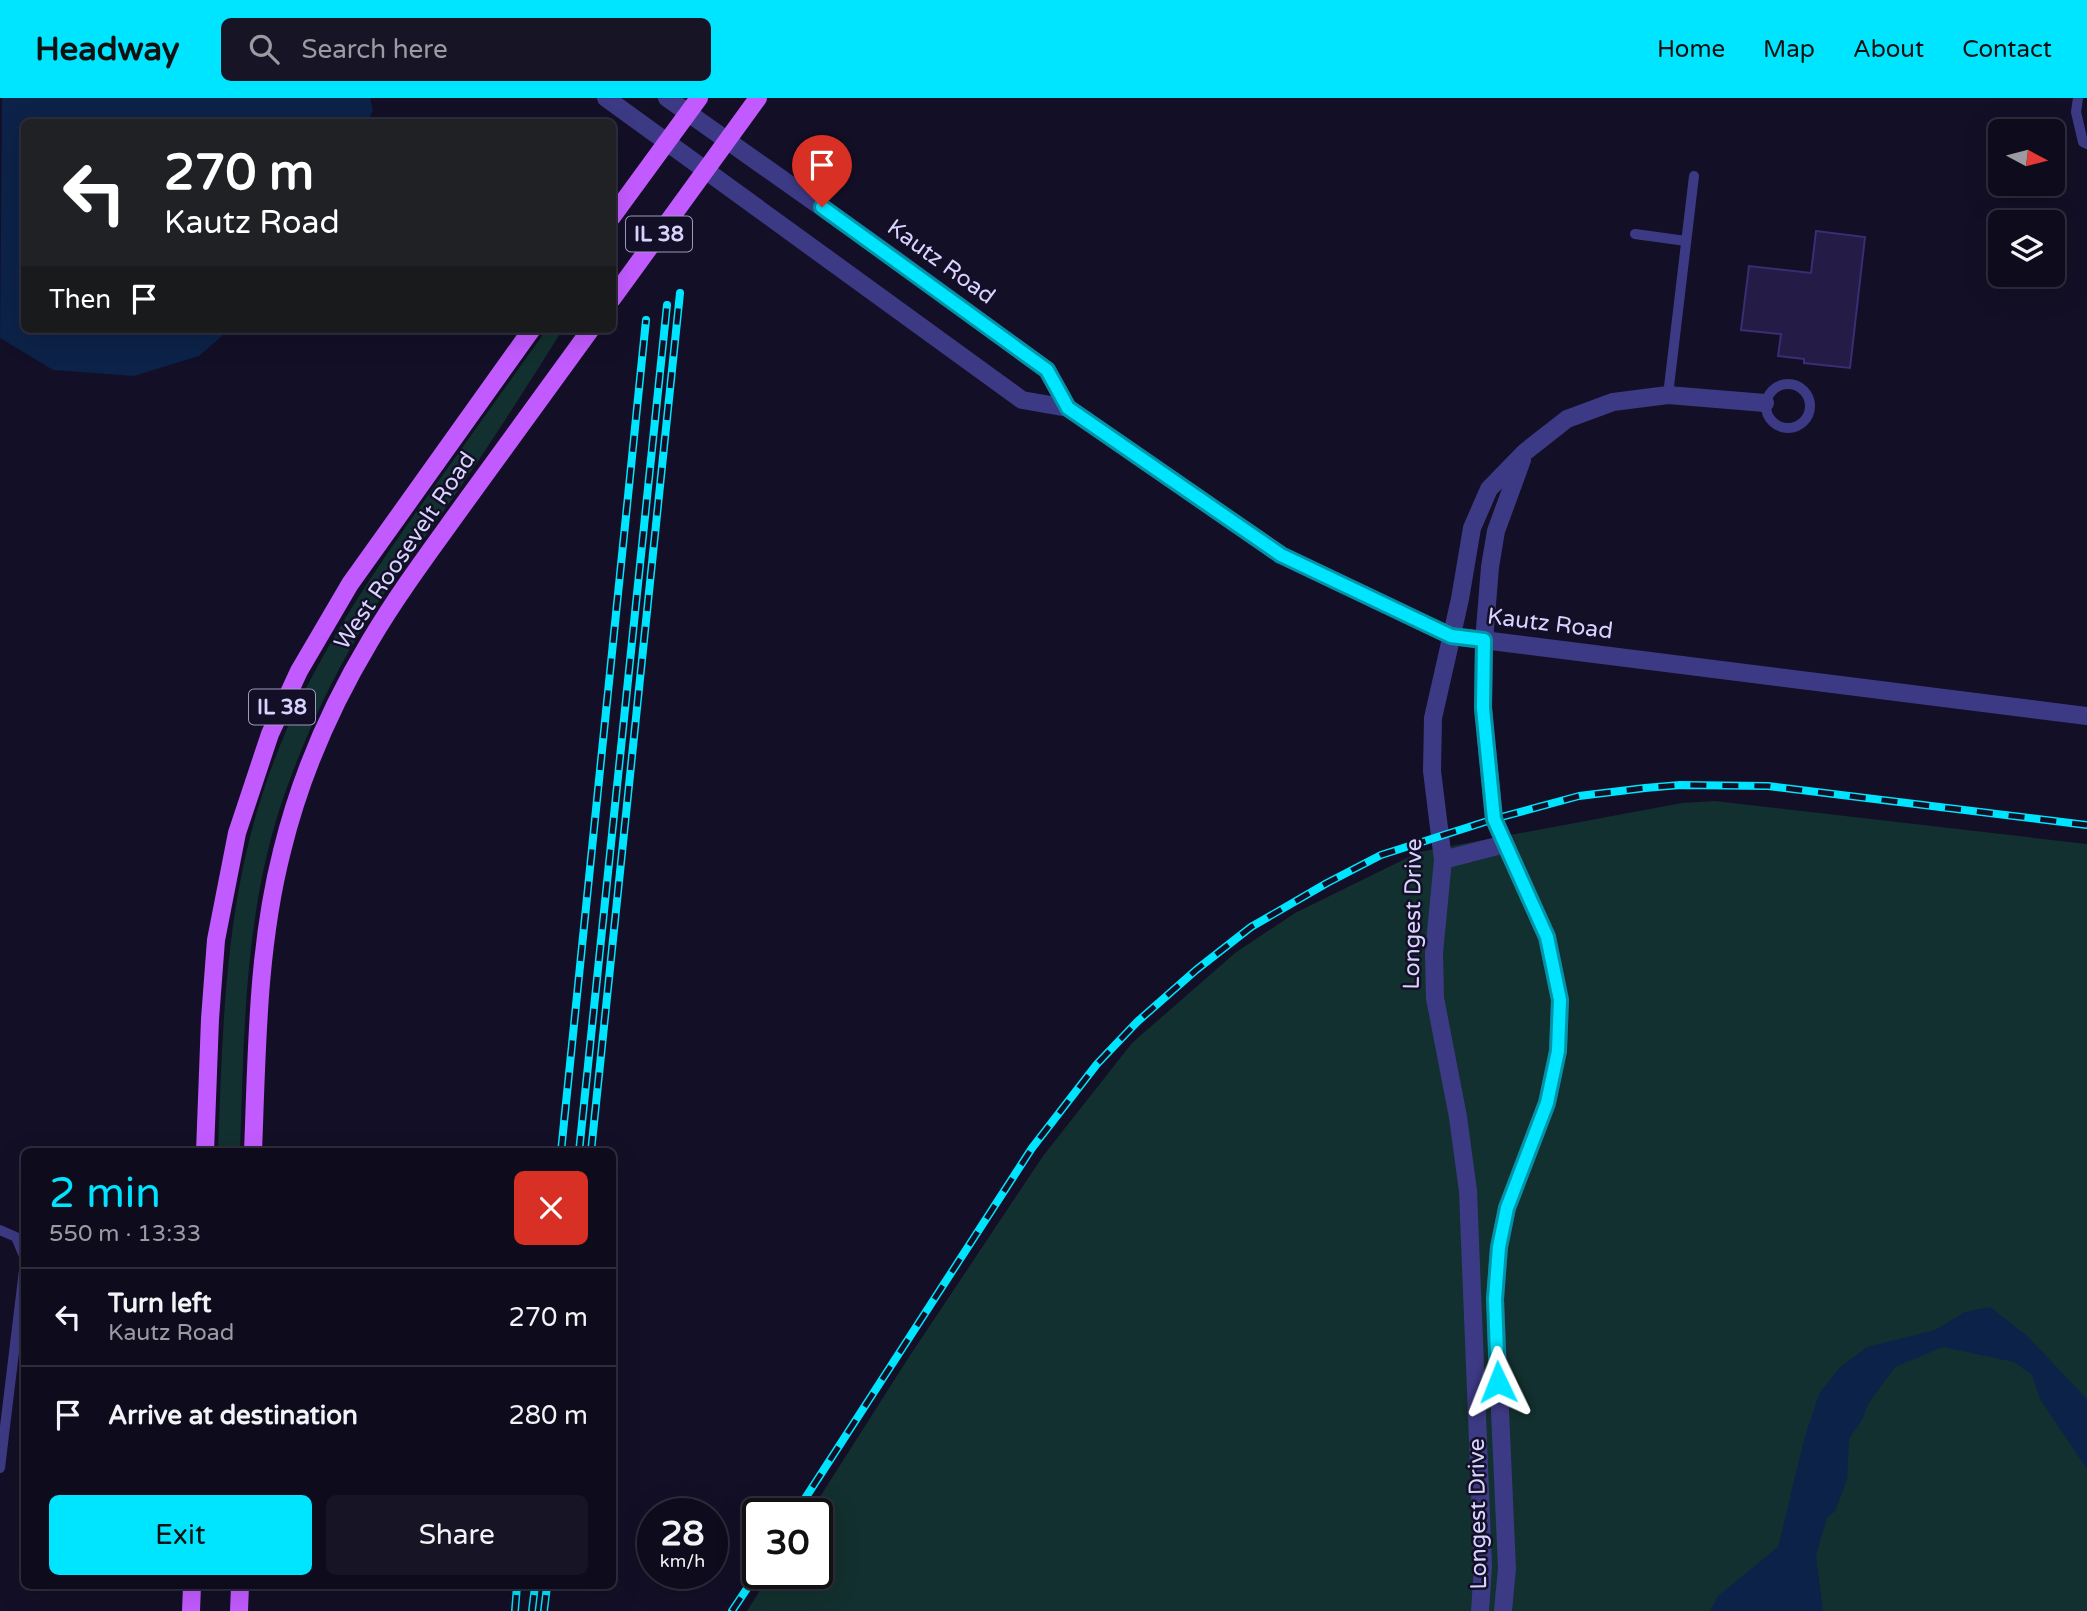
<!DOCTYPE html>
<meta charset="utf-8">
<style>
body{margin:0;font-family:"Varela Round",sans-serif;background:#171425;color:#f1f3f6;height:100vh;display:flex;flex-direction:column;font-size:26px;white-space:nowrap}
*{box-sizing:border-box;margin:0}
p{font-size:23px;color:#9b9ba3}
.icon{flex:none;width:38px;height:38px;fill:none;stroke:currentColor;stroke-width:2;stroke-linecap:round;stroke-linejoin:round}
.map{position:relative;flex:1;overflow:hidden}
.side{position:absolute;left:21px;top:1050px;width:595px;height:441px;display:flex;flex-direction:column;background:#0e0b1c;border-radius:10px;box-shadow:0 7px 28px #0002,0 0 0 2px #2e2b3b}
.side>*{flex:none}
.banner{position:absolute;left:21px;top:21px;width:595px;height:214px;border-radius:10px;box-shadow:0 7px 28px #0002,0 0 0 2px #2e2b3b;background:#202124;color:#fff;overflow:hidden}
.needle{width:46px;rotate:97deg}
.fabs{position:absolute;left:1988px;top:21px;display:grid;gap:14px}
.fabs a{display:grid;place-items:center;width:77px;height:77px;border-radius:10px;background:#0e0b1c;box-shadow:0 7px 28px #0002,0 0 0 2px #2e2b3b;font-size:35px}
.speed{position:absolute;left:637px;top:1400px;display:flex;gap:14px;font-size:35px;font-weight:700;text-align:center}
.speed>*{display:grid;place-content:center;width:91px;height:91px;border-radius:50%;background:#0e0b1c;box-shadow:0 7px 28px #0002,0 0 0 2px #2e2b3b;line-height:1}
.speed small{font-size:18px;font-weight:400}
.speed .limit{border:4px solid #111;border-radius:10px;background:#fff;color:#111}
.pin{position:absolute;display:grid;place-items:center;width:60px;height:60px;color:#fff;margin:-72px -30px;border-radius:50% 50% 50% 0;rotate:-45deg;box-shadow:0 0 7px #0007}
.pin .icon{rotate:45deg}
.me{position:absolute;width:77px;margin:-38px;rotate:358deg;stroke-linejoin:round;filter:drop-shadow(0 0 5px #0008)}
.turn{display:flex;align-items:center;gap:24px;height:147px;padding:0 28px;font-size:32px}
.turn .icon{width:91px;height:91px;stroke-width:2.5}
.turn b{display:block;font-size:49px;line-height:60px}
.then{display:flex;align-items:center;height:66px;padding:0 28px;background:#0003;gap:14px;font-size:26px}
.round{display:grid;place-items:center;flex:none;width:74px;height:74px;border-radius:10px;background:#171425}
.overview{display:flex;align-items:center;justify-content:space-between;height:119px;padding:0 28px}
h1{font-size:42px;font-weight:600;line-height:52px;color:#00e5ff}
.cta{display:flex;gap:14px;margin-top:auto;padding:14px 28px}
.cta a{flex:1;height:80px;border-radius:10px;background:#00e5ff;color:#111;font-size:28px;font-weight:600;line-height:80px;text-align:center}
.cta a+a{background:#171425;color:#f1f3f6}
ul{padding:0;list-style:none}
li{display:flex;align-items:center;gap:21px;height:98px;padding:0 28px;border-top:2px solid #2e2b3b}
li div{flex:1}
li b{display:block;font-size:26px}
li em{font-style:normal}
header{display:flex;align-items:center;gap:42px;box-sizing:border-box;height:98px;padding:0 35px;background:#00e5ff;color:#111}
header strong{font-size:33px}
nav{display:flex;gap:38px;margin-inline-start:auto;font-size:24px}
.search{width:490px;height:63px;background:#171425;display:flex;align-items:center;gap:18px;box-sizing:border-box;padding:0 24px;border-radius:10px;color:#9b9ba3;font-size:26px}
.map>svg:first-child{display:block}
</style>
<header>
<strong>Headway</strong>
<div class="search"><svg class="icon" aria-label="search" viewBox="0 0 24 24"><circle cx="10" cy="10" r="6"/><path d="M15 15l6 6"/></svg>Search here</div>
<nav><a>Home</a><a>Map</a><a>About</a><a>Contact</a></nav>
</header>
<div class="map">
<svg width="2087" height="1513" viewBox="0 0 2087 1513">
<rect width="100%" height="100%" fill="#130f26"/>
<g fill="#12302f">
<path d="M547,231h16c-34,54 -68,108 -104,160 -26,38 -54,74 -80,112 -42,65 -76,136 -100,210 -35,111 -35,226 -39,340h-22c4,-106 6,-211 32,-314 33,-130 98,-229 174,-336 41,-57 82,-115 123,-172z"/>
<polygon points="1715,703 2087,746 2087,1513 747,1513 771,1475 817,1475 817,1416 809,1416 907,1262 1043,1058 1132,945 1235,855 1295,815 1419,754 1682,705"/>
</g>
<g fill="#0c2248">
<polygon points="2,0 370,0 373,12 368,24 24,24 24,231 230,231 199,258 134,278 53,272 0,240"/>
<polygon points="1990,1209 2027,1238 2087,1301 2087,1371 2040,1301 2032,1277 2014,1264 1943,1249 1895,1269 1868,1306 1863,1320 1849,1341 1847,1382 1835,1413 1827,1420 1816,1457 1823,1513 1710,1513 1718,1498 1778,1449 1805,1338 1819,1296 1839,1270 1867,1249 1935,1232 1965,1214"/>
</g>
<polygon fill="#241b47" stroke="#3b2d73" stroke-width="2" points="1816,133 1865,139 1850,270 1804,265 1804,261 1778,258 1781,236 1741,232 1749,168 1811,175"/>
<g fill="none" stroke-linecap="round" stroke-linejoin="round">
<g stroke="#3d3a85" stroke-width="10">
<polyline points="2078,0 2076,14 2083,44 2087,46"/>
<polyline points="1635,136 1686,143"/>
<circle cx="1788" cy="308" r="22"/>
<polyline points="1668,297 1694,78"/>
<polyline points="0,1132 16,1139 24,1158"/>
<polyline points="0,1370 24,1172"/>
</g>
<g stroke="#3d3a85" stroke-width="18">
<polyline points="1443,762 1505,746"/>
<polyline points="1480,1513 1483,1468 1468,1093 1458,1019 1435,900 1434,855 1443,762 1432,673 1433,620 1460,501 1472,430 1489,391 1525,354 1567,321 1613,304 1668,297 1765,305"/>
<polyline points="1503,1513 1507,1470 1495,1201 1499,1149 1507,1110 1547,1005 1558,953 1560,902 1547,839 1494,721 1483,610 1484,543 1490,469 1496,433 1522,362"/>
</g>
<g stroke="#3d3a85" stroke-width="18">
<polyline points="606,0 1022,302 1068,310 1281,457 1451,538 2087,618"/>
<polyline points="667,0 881,151 1047,272 1068,310"/>
</g>
<g stroke="#c25bff" stroke-width="18">
<polyline points="612,119 699,0"/>
<polyline points="612,201 758,0"/>
<polyline points="205,1054 210,921 216,842 237,735 270,636 299,573 350,486 532,231"/>
<path d="M253,1054c4,-101 4,-203 29,-301 18,-74 49,-145 88,-210 29,-49 63,-94 96,-140 42,-57 83,-115 125,-172"/>
<polyline points="191,1513 192,1488"/>
<polyline points="239,1513 240,1488"/>
</g>
<g stroke="#00e5ff" stroke-width="8">
<g id="rail">
<polyline points="561,1054 646,222"/>
<polyline points="579,1054 667,207"/>
<polyline points="591,1054 680,195"/>
<polyline points="795,1416 1032,1050 1097,966 1137,924 1196,872 1251,829 1327,785 1381,757 1494,721 1579,698 1645,690 1680,687 1768,688 2087,727"/>
<polyline points="515,1513 517,1488"/>
<polyline points="532,1513 535,1488"/>
<polyline points="544,1513 547,1488"/>
<polyline points="732,1513 758,1474"/>
</g>
</g>
<use href="#rail" stroke="#130f26" stroke-width="5" stroke-dasharray="16" stroke-linecap="butt"/>
</g>
<g fill="none" stroke-linecap="round" stroke-linejoin="round">
<g stroke="#0095a6" stroke-width="18">
<polyline id="route" points="822,109 1047,272 1068,310 1281,457 1451,538 1484,542 1483,610 1494,721 1547,839 1560,902 1558,953 1547,1005 1507,1110 1499,1149 1495,1201 1498,1284"/>
</g>
<use href="#route" stroke="#00e5ff" stroke-width="12"/>
</g>
<g text-anchor="middle" dominant-baseline="central" stroke-width="5" stroke-linejoin="round" paint-order="stroke">
<g fill="#130f26" stroke="#9e99be" stroke-width="2">
<rect x="626" y="118.5" width="66" height="35" rx="5"/>
<rect x="249" y="591.5" width="66" height="35" rx="5"/>
</g>
<g font-size="21" font-weight="bold" fill="#d9d4ff">
<text x="659" y="136">IL 38</text>
<text x="282" y="609">IL 38</text>
</g>
<g font-size="23" fill="#d9d4ff" stroke="#130f26">
<text transform="translate(941 164) rotate(36)">Kautz Road</text>
<text transform="translate(405 453) rotate(-56)">West Roosevelt Road</text>
<text transform="translate(1550 526) rotate(7)">Kautz Road</text>
<text transform="translate(1413 816) rotate(-89)">Longest Drive</text>
<text transform="translate(1478 1416) rotate(-91)">Longest Drive</text>
</g>
</g>
</svg>
<div class="fabs">
<a><svg class="needle" viewBox="-14 -14 28 28"><path d="M0-13l5 13h-10z" fill="#e53935"/><path d="M0 13l5-13h-10z" fill="#9b9ba3"/></svg></a>
<a><svg class="icon" aria-label="layers" viewBox="0 0 24 24"><path d="M12 4l9 5-9 5-9-5zM3 14l9 5 9-5"/></svg></a>
</div>
<div class="speed"><div>28<small>km/h</small></div><div class="limit">30</div></div>
<div class="pin" style="left:822px;top:109px;background:#d93025"><svg class="icon" aria-label="arrive" viewBox="0 0 24 24"><path d="M6 21V4h12l-3 4 3 4H6"/></svg></div>
<svg class="me" style="left:1498px;top:1284px" viewBox="-20 -20 40 40"><path d="M0-17L14 15 0 8-14 15z" fill="#00e5ff" stroke="#fff" stroke-width="4"/></svg>
<div class="banner">
<div class="turn"><svg class="icon" aria-label="left" viewBox="0 0 24 24"><path d="M17 20v-9H6M10 6l-5 5 5 5"/></svg><div><b>270 m</b>Kautz Road</div></div>
<div class="then">Then<svg class="icon" aria-label="arrive" viewBox="0 0 24 24"><path d="M6 21V4h12l-3 4 3 4H6"/></svg></div>
</div>
<section class="side">
<div class="overview"><div><h1>2 min</h1><p>550 m · 13:33</p></div><a class="round" style="background:#d93025;color:#fff"><svg class="icon" aria-label="close" viewBox="0 0 24 24"><path d="M6 6l12 12M18 6L6 18"/></svg></a></div>
<ul>
<li><svg class="icon" aria-label="left" viewBox="0 0 24 24"><path d="M17 20v-9H6M10 6l-5 5 5 5"/></svg><div><b>Turn left</b><p>Kautz Road</p></div><em>270 m</em></li>
<li><svg class="icon" aria-label="arrive" viewBox="0 0 24 24"><path d="M6 21V4h12l-3 4 3 4H6"/></svg><div><b>Arrive at destination</b></div><em>280 m</em></li>
</ul>
<div class="cta"><a>Exit</a><a>Share</a></div>
</section>
</div>
